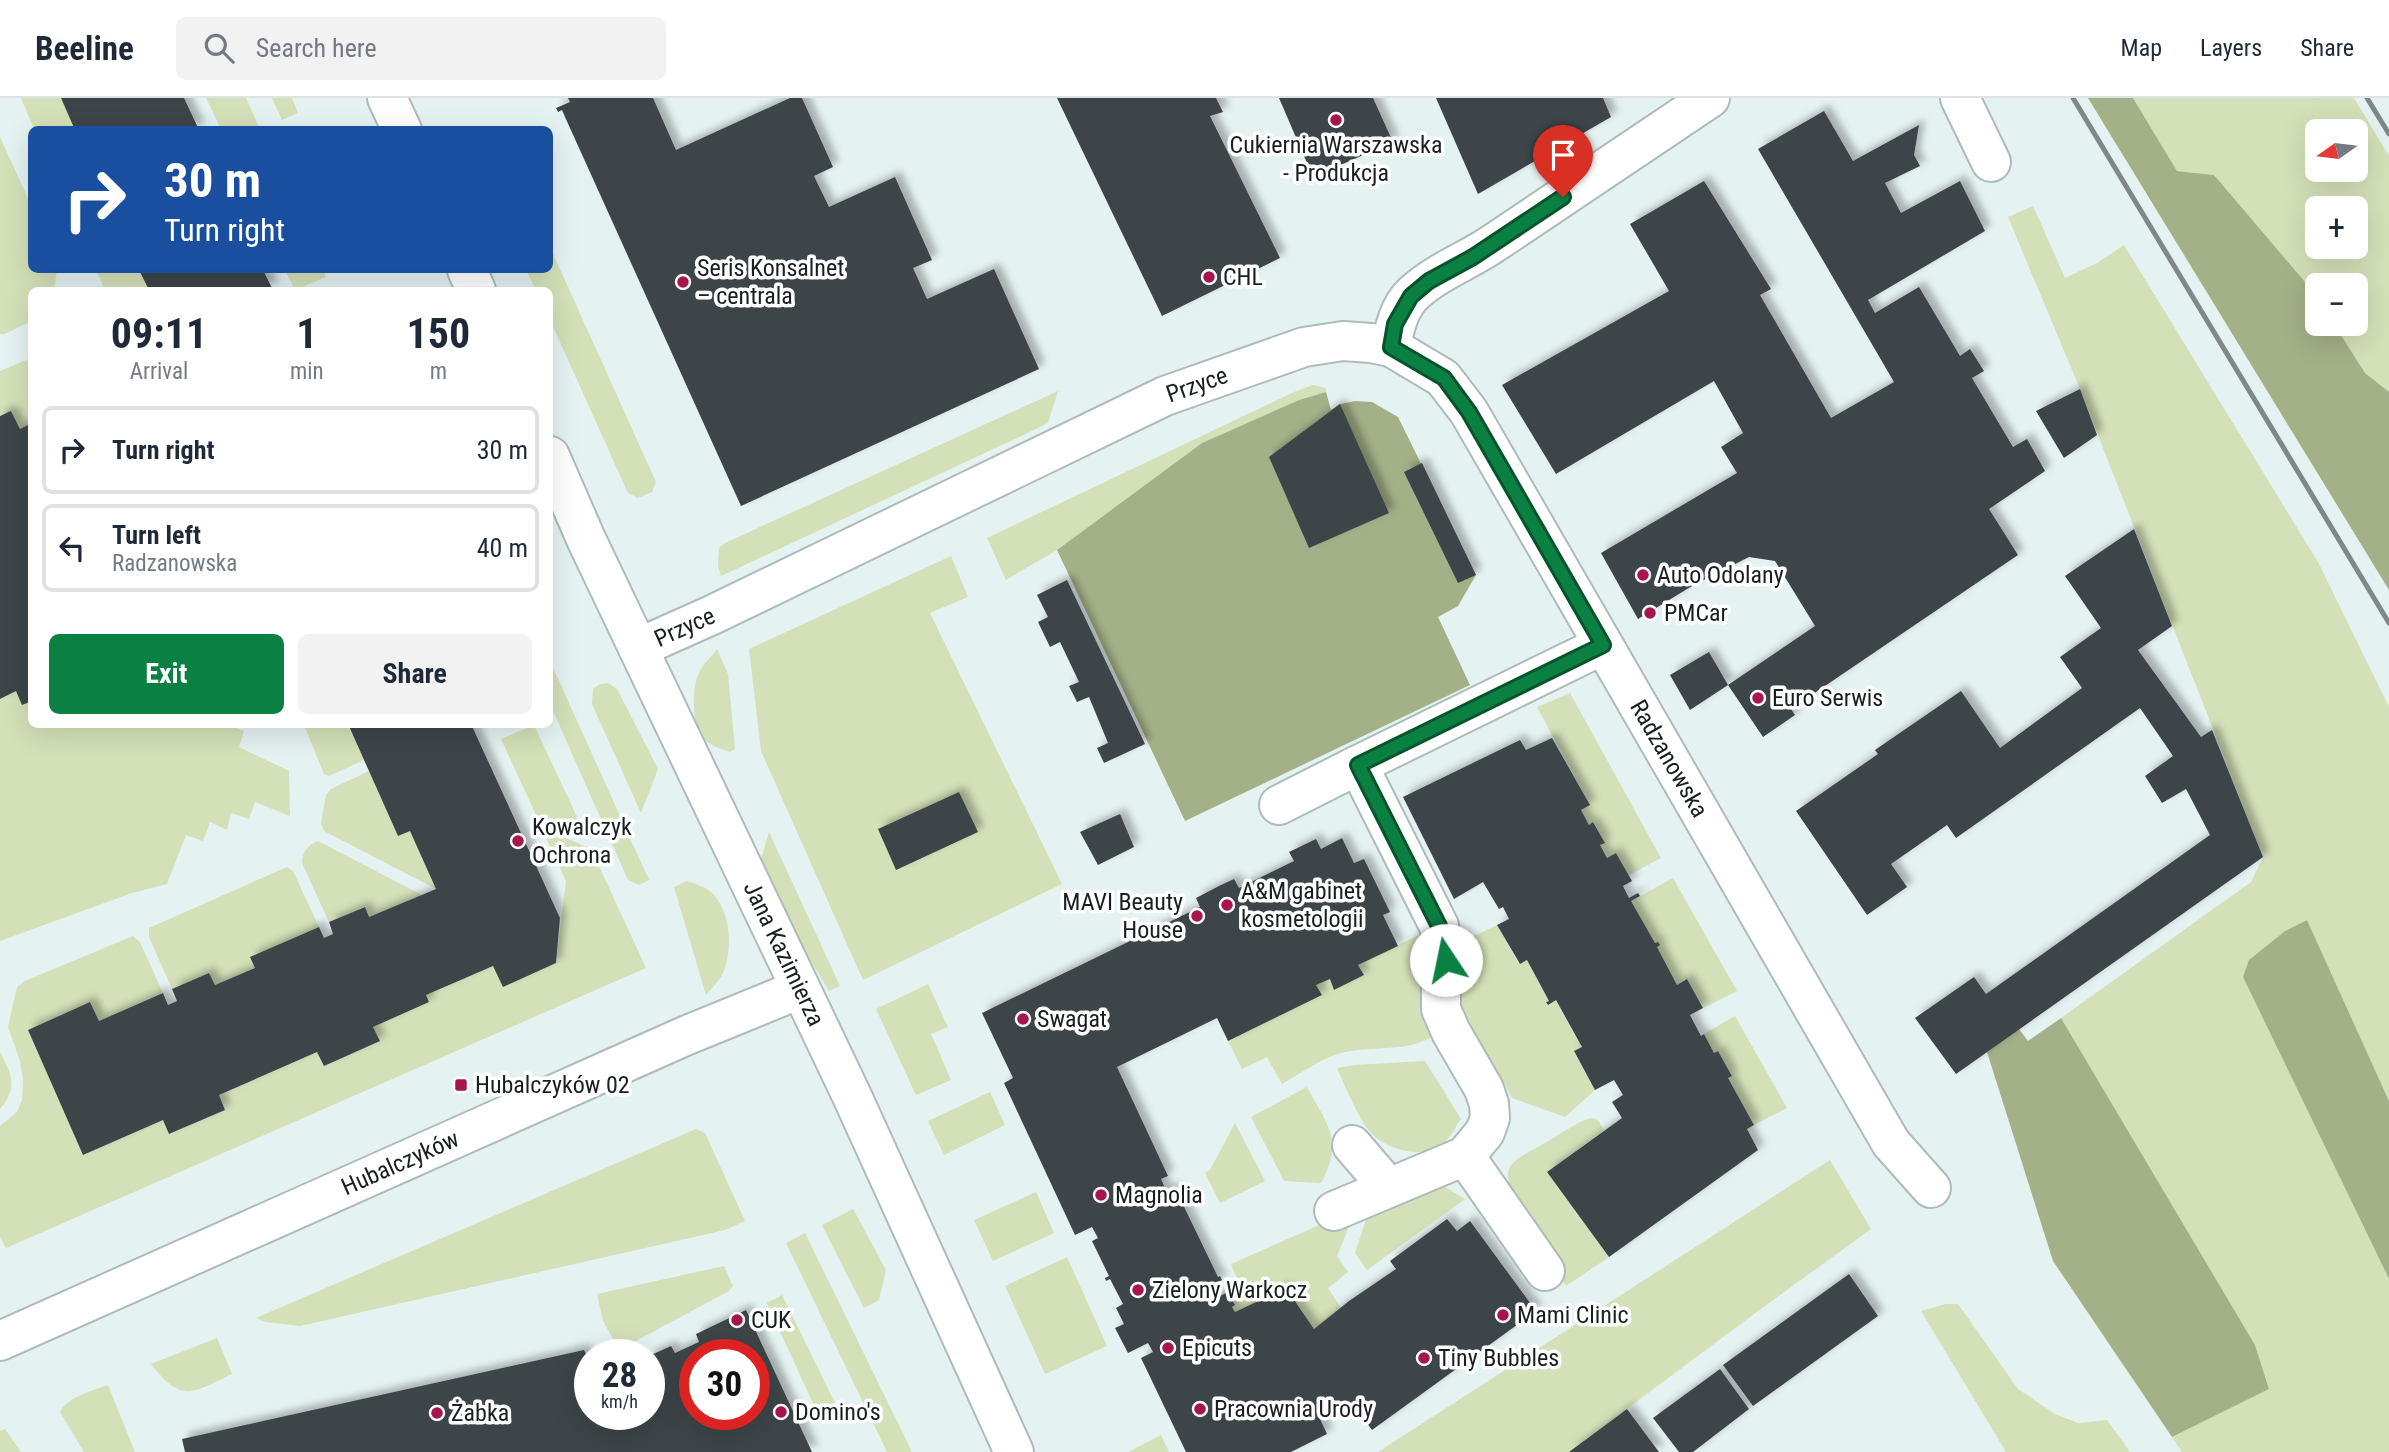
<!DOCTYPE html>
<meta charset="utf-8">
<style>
body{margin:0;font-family:"Roboto Condensed",sans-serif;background:#f2f2f3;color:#1f2937;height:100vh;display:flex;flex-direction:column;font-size:26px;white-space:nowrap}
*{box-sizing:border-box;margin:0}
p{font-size:23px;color:#747a83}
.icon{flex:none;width:38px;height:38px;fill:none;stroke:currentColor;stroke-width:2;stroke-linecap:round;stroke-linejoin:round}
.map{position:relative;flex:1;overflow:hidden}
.sheet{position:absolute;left:28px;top:189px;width:525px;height:441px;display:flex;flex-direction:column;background:#fff;border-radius:10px;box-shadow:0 7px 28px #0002}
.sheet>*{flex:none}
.guide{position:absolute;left:28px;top:28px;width:525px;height:147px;border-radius:10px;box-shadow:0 7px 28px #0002;background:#1a4fa0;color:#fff;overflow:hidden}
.needle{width:46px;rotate:256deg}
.fabs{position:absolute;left:2305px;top:21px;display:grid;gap:14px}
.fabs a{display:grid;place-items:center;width:63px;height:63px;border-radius:10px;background:#fff;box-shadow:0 7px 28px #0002;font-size:35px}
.speed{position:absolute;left:574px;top:1241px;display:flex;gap:14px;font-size:35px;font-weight:700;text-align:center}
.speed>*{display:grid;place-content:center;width:91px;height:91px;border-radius:50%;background:#fff;box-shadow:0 7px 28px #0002;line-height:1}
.speed small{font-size:18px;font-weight:400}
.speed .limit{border:10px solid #d22;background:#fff;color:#111}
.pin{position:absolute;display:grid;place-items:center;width:60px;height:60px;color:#fff;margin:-72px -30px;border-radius:50% 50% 50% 0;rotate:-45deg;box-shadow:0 0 7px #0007}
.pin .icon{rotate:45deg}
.me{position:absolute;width:77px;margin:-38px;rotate:349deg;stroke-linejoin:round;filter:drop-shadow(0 0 5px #0008)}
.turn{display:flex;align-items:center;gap:24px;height:147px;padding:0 21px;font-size:32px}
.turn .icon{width:91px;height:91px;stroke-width:2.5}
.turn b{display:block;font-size:49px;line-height:60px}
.eta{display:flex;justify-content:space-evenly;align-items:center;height:119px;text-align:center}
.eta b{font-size:42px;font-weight:700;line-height:49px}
.button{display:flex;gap:14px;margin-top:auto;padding:14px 21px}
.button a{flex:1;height:80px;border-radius:10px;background:#0b8043;color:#fff;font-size:28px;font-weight:700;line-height:80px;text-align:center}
.button a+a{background:#f2f2f3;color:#1f2937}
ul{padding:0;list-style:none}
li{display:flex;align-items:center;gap:21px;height:88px;margin:0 14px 10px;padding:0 7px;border:4px solid #e0e1e3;border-radius:10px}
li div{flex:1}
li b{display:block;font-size:26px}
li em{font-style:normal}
header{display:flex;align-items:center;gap:42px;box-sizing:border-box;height:98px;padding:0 35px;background:#fff;border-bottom:2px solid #e0e1e3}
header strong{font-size:33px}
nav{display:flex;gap:38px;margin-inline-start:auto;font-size:24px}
.search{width:490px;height:63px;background:#f2f2f3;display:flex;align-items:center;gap:18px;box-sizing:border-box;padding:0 24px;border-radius:10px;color:#747a83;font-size:26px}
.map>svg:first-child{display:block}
</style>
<header>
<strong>Beeline</strong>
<div class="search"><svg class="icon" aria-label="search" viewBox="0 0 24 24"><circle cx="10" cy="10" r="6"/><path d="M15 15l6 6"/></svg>Search here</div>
<nav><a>Map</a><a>Layers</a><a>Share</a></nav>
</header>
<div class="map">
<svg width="2389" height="1354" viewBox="0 0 2389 1354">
<defs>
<filter id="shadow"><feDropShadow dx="6" dy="-6" stdDeviation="3.5" flood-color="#0004"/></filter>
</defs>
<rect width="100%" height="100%" fill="#e4f2f1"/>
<g fill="#d4e0b8" fill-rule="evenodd">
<polygon points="21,0 61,0 75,31 34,31"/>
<polygon points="206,0 246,0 260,31 221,31"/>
<polygon points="272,0 292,0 298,15 282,22"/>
<path d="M2133,0h221l35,58v236l-24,-19 -31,-49h22v-39h-39v11l-103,-121 -37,-4zM2317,33h39v39h-39zM2317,110h39v39h-39z"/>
<polygon points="0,39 31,107 32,172 57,172 54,192 32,192 31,223 5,236 0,236"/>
<polygon points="2033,108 2065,180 2097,165 2124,147 2318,464 2389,609 2389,1003 2307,822 2285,833 2250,862 2243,879 2389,1181 2389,1354 2182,1354 2172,1339 2269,1291 2255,1247 2061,920 2251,784 2263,759 2080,291 2008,119"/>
<polygon points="550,149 656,384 652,394 638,400 628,395 550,222 550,192 536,192 526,172 550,172"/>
<polygon points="96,172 139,172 149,192 105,192"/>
<polygon points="285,172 323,172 326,179 295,192"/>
<polygon points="31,260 31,328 30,326 20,331 11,313 0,318 0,273"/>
<polygon points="1313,287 1326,290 1326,294 1299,302 1202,345 1057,452 1006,482 987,440 1294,294"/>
<polygon points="1058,293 1048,325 1034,332 721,478 718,468 719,450 725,445"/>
<polygon points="951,458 968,499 930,515 1062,786 863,882 761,653 749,551"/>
<path d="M717,551l11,25 7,75 -5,3c-8,-3 -19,-6 -25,-12 -14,-12 -14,-55 -5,-69 4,-8 12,-15 17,-22z"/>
<polygon points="550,563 649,782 639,787 628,782 550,606"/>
<polygon points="608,585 617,591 658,671 641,715 592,606 593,591 600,586"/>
<polygon points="16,593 31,603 32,626 228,627 244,633 239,649 289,673 290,718 255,704 249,721 231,715 227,732 210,724 203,743 186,737 167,786 132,795 0,843 0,601"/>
<polygon points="1570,595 1661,760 1629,777 1616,755 1607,760 1600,747 1604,744 1594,724 1589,727 1581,712 1590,707 1537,609"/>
<polygon points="304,627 348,627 364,662 329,678 324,676"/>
<polygon points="534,627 586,738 536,717 501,641"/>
<polygon points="369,673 398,738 410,733 436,791 324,733 321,726 326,697 331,691"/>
<polygon points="541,729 591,751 646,870 6,1150 0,1139 0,1028 17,1014 22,1002 23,981 20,963 8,929 17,889 25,883 133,838 140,844 163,895 99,923 90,904 28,932 83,1057 163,1022 170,1036 225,1012 219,997 317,954 324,968 379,943 373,929 429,904 426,897 493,868 503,888 556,865 566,783"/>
<polygon points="769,734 840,888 829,893 801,846 760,765"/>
<path d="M318,743l104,54 -53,22 -5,-10 -35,15 -27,-59c0,-10 6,-19 16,-22z"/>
<polygon points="287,769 293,773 319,829 251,859 255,870 215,887 209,875 172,891 149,839 149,830"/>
<polygon points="1673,780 1737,893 1703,910 1687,881 1677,887 1657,849 1659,847 1658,844 1655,845 1631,803"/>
<path d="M687,783c8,3 19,6 25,12 19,18 21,57 11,80 -4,8 -11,15 -17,22l-32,-108z"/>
<polygon points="1497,827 1519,866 1527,862 1549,903 1546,904 1547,907 1556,902 1582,949 1574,954 1595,992 1565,1019 1512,1000 1502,981 1493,971 1460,917 1459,887 1463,878 1459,845"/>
<path d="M1425,834l7,105c-29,16 -60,8 -91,16 -21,6 -40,20 -59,31l-15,-27 -25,12 -14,-28 93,-45 -5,-11 14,-6 4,10 29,-14 -5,-10z"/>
<polygon points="928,886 948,929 931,936 951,982 916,997 876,911"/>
<polygon points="1735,918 1787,1010 1754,1027 1728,980 1732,977 1718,953 1714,955 1704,936"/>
<path d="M0,954c12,23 18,35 0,57z"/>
<path d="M1425,963l36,58c-5,7 -10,17 -16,23 -18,18 -54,9 -71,-6 -14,-13 -29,-50 -37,-68l17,-3z"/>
<path d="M1307,989c21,39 37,53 14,96l-37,-2 -33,-64z"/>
<polygon points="990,994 1005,1027 944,1057 928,1023"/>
<path d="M1593,1020l5,2 6,10 -57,42 62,85 -43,29 -10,-14 7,-8c-12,-17 -66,-76 -53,-97 7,-11 24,-17 35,-24 13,-7 36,-24 48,-25z"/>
<polygon points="1235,1025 1265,1083 1220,1105 1205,1075 1210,1072"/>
<polygon points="696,1031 705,1035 745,1123 725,1132 300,1228 266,1224 256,1220"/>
<polygon points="1830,1062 1871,1131 1758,1213 1569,1354 1378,1354"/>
<polygon points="1442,1087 1465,1101 1367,1172 1355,1155 1372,1103"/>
<polygon points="1036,1094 1054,1135 993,1163 974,1122"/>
<polygon points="853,1111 886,1172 879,1202 864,1210 822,1127"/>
<polygon points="1356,1111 1337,1158 1348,1174 1328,1190 1341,1210 1314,1231 1286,1190 1235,1214 1232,1209 1235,1207 1228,1194 1240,1188 1231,1166"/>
<polygon points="805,1135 912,1354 887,1354 786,1145"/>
<polygon points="1067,1159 1107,1248 1045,1276 1005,1188"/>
<polygon points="724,1168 733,1188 729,1193 619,1252 603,1223 597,1196"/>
<polygon points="782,1197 840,1315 822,1325 767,1205"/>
<polygon points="1946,1206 1958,1206 2018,1291 2055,1316 2078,1325 2107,1322 2130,1354 2006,1354 1921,1213"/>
<path d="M217,1240l15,36c-40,19 -50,30 -81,-10z"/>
<path d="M108,1287l27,67h-51l-24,-40c9,-16 32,-21 48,-27z"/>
<polygon points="5,1331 21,1354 0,1354 0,1333"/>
<polygon points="1161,1337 1169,1354 1128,1354"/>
</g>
<g fill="#a4b088">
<polygon points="2088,0 2133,0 2177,73 2214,77 2317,198 2317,226 2334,226 2365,275 2389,294 2389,492"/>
<polygon points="1326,294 1331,312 1340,306 1355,303 1372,304 1398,319 1476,477 1458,508 1438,519 1470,587 1185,723 1057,452 1202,345 1299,302"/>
<polygon points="2307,822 2389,1003 2389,1181 2243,879 2249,862 2285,833"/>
<polygon points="2061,920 2255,1247 2269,1291 2172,1339 2053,1163 1987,954 2019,931 2028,943"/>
</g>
<g fill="#3c454a" fill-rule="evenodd" filter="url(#shadow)">
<polygon points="61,0 184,0 199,32 75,32"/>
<polygon points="568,0 653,0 676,52 790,0 802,0 833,69 814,78 829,109 895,79 932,162 913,170 927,201 994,171 1039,271 741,408 565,19 562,12 558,14 556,10 570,4"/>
<polygon points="1057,0 1216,0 1223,14 1210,18 1280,160 1162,218"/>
<polygon points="1279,0 1373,0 1393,44 1313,79"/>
<polygon points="1436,0 1603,0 1611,19 1478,96"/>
<polygon points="1824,13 1853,63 1919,27 1914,57 1920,68 1885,85 1901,115 1960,83 1985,133 1868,202 1875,215 1919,189 1960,258 1970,251 1984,273 1972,280 2013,349 2027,341 2045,373 1989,411 2018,457 1791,611 1795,617 1763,639 1728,587 1815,528 1775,463 1749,459 1692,488 1638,521 1601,455 1737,375 1721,349 1743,335 1714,283 1556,376 1502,287 1669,193 1630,126 1704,83 1771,191 1760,197 1831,320 1894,284 1758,51"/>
<polygon points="139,172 263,172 273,192 149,192"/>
<polygon points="2080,291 2097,337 2064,360 2036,313"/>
<polygon points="1340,306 1389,415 1309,450 1269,359"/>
<polygon points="11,313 20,331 30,326 32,328 32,603 22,607 16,593 0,601 0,318"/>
<polygon points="1422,365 1476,477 1458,485 1404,374"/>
<polygon points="2134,431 2172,528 2138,552 2201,639 2212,632 2263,759 1956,976 1915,920 1974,879 1986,896 2210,737 2186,691 2162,705 2145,678 2173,658 2140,610 1956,740 1947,727 1891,766 1907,789 1867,817 1796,713 1878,656 1875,652 1961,593 2000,650 2082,590 2060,559 2101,530 2065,478"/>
<polygon points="1067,482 1145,646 1104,665 1097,650 1108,645 1089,599 1077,604 1069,588 1079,584 1060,544 1050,549 1038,524 1048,519 1037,497"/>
<polygon points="1709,554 1728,587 1690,612 1670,577"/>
<polygon points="348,626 471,626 560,820 556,865 503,889 493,868 426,897 429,904 373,929 380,943 324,968 317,954 219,997 225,1012 169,1036 163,1022 83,1057 28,932 90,904 99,923 163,895 168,907 177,903 172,891 209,875 215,887 255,870 250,859 319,829 324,840 333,836 329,824 365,809 369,819 436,791 410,733 398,738"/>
<polygon points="1552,640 1590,707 1581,712 1589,727 1593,724 1605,745 1600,747 1607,760 1616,755 1632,783 1623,788 1629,800 1638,795 1640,798 1631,803 1655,845 1658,844 1660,847 1657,849 1677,887 1687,881 1703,910 1690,917 1701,938 1704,936 1714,955 1718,953 1732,978 1728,980 1754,1027 1747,1031 1758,1052 1609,1159 1547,1074 1622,1020 1612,1004 1623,997 1614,982 1595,992 1574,953 1582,949 1556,902 1548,907 1546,904 1549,903 1527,862 1520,866 1497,827 1509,821 1503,809 1499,811 1483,784 1454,801 1403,699 1520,642 1526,652"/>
<polygon points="959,694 978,734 896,772 878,731"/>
<polygon points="1120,716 1134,749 1098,767 1080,734"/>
<polygon points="1342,740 1354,765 1364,761 1390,814 1383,817 1398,848 1358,867 1364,877 1334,892 1330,881 1316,887 1322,897 1228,943 1217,920 1117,969 1168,1078 1161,1081 1167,1094 1175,1090 1218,1179 1220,1178 1222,1182 1210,1188 1216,1200 1228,1194 1235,1207 1232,1209 1235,1214 1286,1190 1314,1231 1349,1203 1396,1171 1390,1163 1447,1121 1457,1133 1470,1123 1536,1213 1372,1332 1352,1305 1334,1319 1332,1315 1320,1321 1327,1336 1291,1354 1186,1354 1141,1260 1153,1254 1148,1245 1128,1255 1115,1230 1124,1226 1116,1210 1123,1206 1110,1181 1106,1183 1105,1180 1109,1178 1092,1143 1098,1140 1092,1129 1075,1137 1004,985 1013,980 982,915 1200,809 1196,800 1221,787 1234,781 1239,790 1294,763 1289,754 1316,741 1321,751"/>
<polygon points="1849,1176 1878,1218 1753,1308 1723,1267"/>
<path d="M746,1212l66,142h-627l-3,-13 402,-89 6,12v52h59v-58l22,-10 4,7 24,-11 -3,-8zM695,1256h59v60h-59z"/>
<polygon points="1720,1271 1749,1311 1693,1354 1679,1354 1653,1320"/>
<polygon points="1627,1311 1659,1354 1569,1354"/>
</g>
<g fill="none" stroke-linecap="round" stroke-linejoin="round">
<g stroke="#aebbba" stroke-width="42">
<g id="minor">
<polyline points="387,0 402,32"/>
<polyline points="1960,0 1991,64"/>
<polyline points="467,172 476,192"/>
<path d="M1391,249c3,-18 8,-40 22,-53 23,-22 55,-33 81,-51 72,-48 144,-97 216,-145"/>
<path id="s1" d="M550,358l36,83 265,555 163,358"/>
<path id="s2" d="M638,550l74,-33 453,-219 139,-49 39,-6 28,2 20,4 52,31 26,34 422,731 40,45"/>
<polyline points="1279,707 1358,667"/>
<polyline points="1352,1047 1388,1089"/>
<polyline points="1465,1058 1545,1173"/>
<polyline points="1334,1113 1465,1058 1485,1034 1490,1020 1489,1006 1484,991 1451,934 1441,911 1441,888 1446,862 1439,828 1358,667 1603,547"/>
<path id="s3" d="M0,1243l685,-305 115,-47"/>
</g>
</g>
<use href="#minor" stroke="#fff" stroke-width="38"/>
<g stroke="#7e8887" stroke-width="5">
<polyline points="2073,0 2389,525"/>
<polyline points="2367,0 2389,36"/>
</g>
</g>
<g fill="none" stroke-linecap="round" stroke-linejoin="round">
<g stroke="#07532c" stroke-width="18">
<polyline id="route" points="1446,862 1439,828 1358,667 1603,547 1469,314 1444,280 1391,249 1395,226 1411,198 1429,183 1473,159 1563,99"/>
</g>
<use href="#route" stroke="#0b8043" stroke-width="12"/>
</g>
<g fill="#a7144e" stroke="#fff" stroke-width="2.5">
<circle cx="1336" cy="22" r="7"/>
<circle cx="1209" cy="179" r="7"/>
<circle cx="683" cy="184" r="7"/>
<circle cx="1643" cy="477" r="7"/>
<circle cx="1650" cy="515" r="7"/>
<circle cx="1758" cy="600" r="7"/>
<circle cx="518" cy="743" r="7"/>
<circle cx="1227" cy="807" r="7"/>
<circle cx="1197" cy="818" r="7"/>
<circle cx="1023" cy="921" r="7"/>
<rect x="454" y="980" width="14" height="14" rx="3.5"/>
<circle cx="1101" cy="1097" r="7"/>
<circle cx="1138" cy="1192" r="7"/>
<circle cx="1503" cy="1217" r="7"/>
<circle cx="737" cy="1222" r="7"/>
<circle cx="1168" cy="1250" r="7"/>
<circle cx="1424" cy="1260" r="7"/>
<circle cx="1200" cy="1311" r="7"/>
<circle cx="781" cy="1314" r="7"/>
<circle cx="437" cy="1315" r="7"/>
</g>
<g text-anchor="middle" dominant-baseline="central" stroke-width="7" stroke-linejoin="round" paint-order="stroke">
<g font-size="24" fill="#191e1e" stroke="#fff" text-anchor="start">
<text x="1336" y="47" text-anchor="middle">Cukiernia Warszawska<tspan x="1336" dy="28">- Produkcja</tspan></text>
<text x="697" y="170">Seris Konsalnet<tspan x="697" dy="28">– centrala</tspan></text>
<text x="1223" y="179">CHL</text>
<text x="1657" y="477">Auto Odolany</text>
<text x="1664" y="515">PMCar</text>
<text x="1772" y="600">Euro Serwis</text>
<text x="532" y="729">Kowalczyk<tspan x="532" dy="28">Ochrona</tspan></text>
<text x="1241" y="793">A&amp;M gabinet<tspan x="1241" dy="28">kosmetologii</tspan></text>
<text x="1183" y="804" text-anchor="end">MAVI Beauty<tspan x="1183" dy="28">House</tspan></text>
<text x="1037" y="921">Swagat</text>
<text x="475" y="987">Hubalczyków 02</text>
<text x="1115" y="1097">Magnolia</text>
<text x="1152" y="1192">Zielony Warkocz</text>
<text x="1517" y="1217">Mami Clinic</text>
<text x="751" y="1222">CUK</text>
<text x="1182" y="1250">Epicuts</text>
<text x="1438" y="1260">Tiny Bubbles</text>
<text x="1214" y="1311">Pracownia Urody</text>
<text x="795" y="1314">Domino's</text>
<text x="451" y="1315">Żabka</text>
</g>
<g font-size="24" fill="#191e1e" stroke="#fff">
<text stroke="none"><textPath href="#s2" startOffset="618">Przyce</textPath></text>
<text stroke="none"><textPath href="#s2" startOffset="51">Przyce</textPath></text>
<text stroke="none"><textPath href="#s2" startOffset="1323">Radzanowska</textPath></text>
<text stroke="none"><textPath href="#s1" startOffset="550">Jana Kazimierza</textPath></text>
<text stroke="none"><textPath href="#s3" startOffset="438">Hubalczyków</textPath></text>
</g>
</g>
</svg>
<div class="fabs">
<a><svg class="needle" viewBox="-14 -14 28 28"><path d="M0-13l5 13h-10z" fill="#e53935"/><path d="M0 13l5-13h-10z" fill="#747a83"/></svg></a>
<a>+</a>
<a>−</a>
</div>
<div class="speed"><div>28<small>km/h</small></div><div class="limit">30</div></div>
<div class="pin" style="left:1563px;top:99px;background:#d93025"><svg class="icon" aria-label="arrive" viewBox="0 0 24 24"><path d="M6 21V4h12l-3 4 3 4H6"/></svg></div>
<svg class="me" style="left:1446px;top:862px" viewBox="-20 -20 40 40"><circle r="19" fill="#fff"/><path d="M0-13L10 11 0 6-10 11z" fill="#0b8043"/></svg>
<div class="guide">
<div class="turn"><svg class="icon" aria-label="right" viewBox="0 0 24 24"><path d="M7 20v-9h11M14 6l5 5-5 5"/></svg><div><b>30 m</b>Turn right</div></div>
</div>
<section class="sheet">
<div class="eta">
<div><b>09:11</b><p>Arrival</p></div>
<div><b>1</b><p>min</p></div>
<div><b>150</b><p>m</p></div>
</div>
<ul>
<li><svg class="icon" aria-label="right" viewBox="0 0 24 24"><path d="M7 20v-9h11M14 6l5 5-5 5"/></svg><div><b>Turn right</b></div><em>30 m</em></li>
<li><svg class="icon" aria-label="left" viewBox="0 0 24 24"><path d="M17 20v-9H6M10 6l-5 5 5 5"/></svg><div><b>Turn left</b><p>Radzanowska</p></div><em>40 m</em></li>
</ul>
<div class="button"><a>Exit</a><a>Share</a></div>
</section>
</div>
